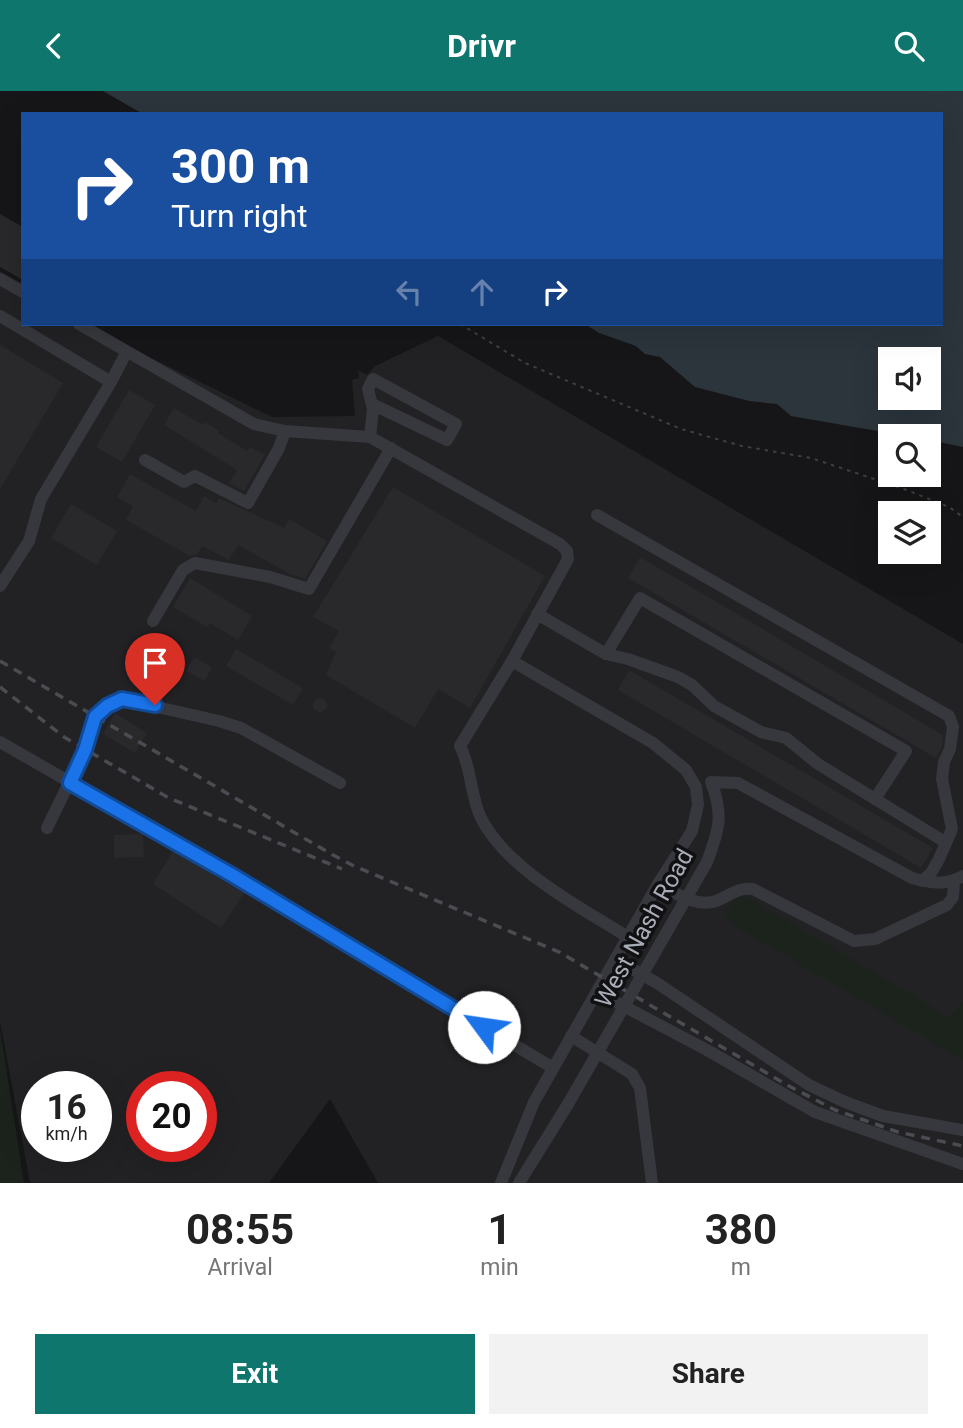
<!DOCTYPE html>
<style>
body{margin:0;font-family:Roboto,sans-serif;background:#f2f2f2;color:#222;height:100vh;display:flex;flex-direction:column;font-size:26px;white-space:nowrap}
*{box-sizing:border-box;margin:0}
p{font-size:23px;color:#767676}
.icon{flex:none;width:38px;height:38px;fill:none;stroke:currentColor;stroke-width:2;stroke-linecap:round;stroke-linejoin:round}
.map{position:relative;height:1092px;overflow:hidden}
.panel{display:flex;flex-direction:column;background:#fff;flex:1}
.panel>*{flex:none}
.top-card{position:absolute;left:21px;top:21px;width:922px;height:214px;border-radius:0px;box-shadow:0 7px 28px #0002;background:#1a4fa0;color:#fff;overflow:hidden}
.controls{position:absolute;left:878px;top:256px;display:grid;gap:14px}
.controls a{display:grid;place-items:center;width:63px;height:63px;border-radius:0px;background:#fff;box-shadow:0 7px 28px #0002;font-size:35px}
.speed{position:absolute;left:21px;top:980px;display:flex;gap:14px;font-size:35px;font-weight:700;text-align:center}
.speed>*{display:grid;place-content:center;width:91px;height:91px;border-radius:50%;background:#fff;box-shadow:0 7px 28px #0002;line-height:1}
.speed small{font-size:18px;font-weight:400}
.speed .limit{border:10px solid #d22;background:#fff;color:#111}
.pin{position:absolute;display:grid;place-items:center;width:60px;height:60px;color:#fff;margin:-72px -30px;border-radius:50% 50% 50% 0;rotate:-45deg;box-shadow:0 0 7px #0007}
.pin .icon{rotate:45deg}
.me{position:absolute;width:77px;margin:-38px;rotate:301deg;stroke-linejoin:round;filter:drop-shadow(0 0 5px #0008)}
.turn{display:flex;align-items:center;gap:24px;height:147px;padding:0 35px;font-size:32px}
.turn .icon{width:91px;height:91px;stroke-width:2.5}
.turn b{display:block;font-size:49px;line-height:60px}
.lanes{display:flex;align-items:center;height:66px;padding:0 35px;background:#0003;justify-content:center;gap:35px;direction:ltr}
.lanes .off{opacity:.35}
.eta{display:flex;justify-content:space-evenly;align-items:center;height:119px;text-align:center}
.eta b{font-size:42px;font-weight:700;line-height:49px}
.primary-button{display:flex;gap:14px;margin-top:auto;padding:14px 35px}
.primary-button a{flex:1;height:80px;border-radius:0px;background:#0f766e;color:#fff;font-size:28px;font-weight:700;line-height:80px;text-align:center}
.primary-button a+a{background:#f2f2f2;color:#222}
header{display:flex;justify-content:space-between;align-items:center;height:91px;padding:0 35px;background:#0f766e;color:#fff;font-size:32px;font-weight:700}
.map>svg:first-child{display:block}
</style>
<header><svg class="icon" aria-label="back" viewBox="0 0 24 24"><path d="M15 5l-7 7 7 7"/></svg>Drivr<svg class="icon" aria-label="search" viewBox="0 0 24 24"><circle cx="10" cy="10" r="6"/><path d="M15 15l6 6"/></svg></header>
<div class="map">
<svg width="963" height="1092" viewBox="0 0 963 1092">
<rect width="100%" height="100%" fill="#161618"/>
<path fill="#222225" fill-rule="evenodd" d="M0,180l23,13v40h67l55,31 127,62 83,-1 -3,-36 7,-2 -1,-8 9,5 8,-9 63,-30 525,308v359l-12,15 12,8v157h-585l-48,-84 -61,84h-239l-30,-162zM37,996h59v59h-59zM142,996h59v59h-59z"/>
<g fill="#1c231d">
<polygon points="745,805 951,927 963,912 963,969 738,837 728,828 726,821 738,806"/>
<polygon points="0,938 24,1092 0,1092"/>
</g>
<path fill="#2c353c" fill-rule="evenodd" d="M103,0h860v356l-34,-7v-4h-23l-115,-20 -14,-12 -28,-3 -54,-14 -35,-30 -15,-3 -9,-8 -37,-13 -14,-9h357v-210h-799zM891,268h38v38h-38z"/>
<g fill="#29292c">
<polygon points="0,123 23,136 23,189 0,176"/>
<polygon points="0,254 63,292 0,398"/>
<polygon points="129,299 155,314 122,371 96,356"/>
<polygon points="174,317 203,334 205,331 219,340 218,342 247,360 250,356 265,364 244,400 229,392 237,379 164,334"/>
<polygon points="130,383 196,420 204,405 216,412 219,407 284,437 289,428 327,450 305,488 288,482 238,454 229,469 202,455 197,464 190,465 126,429 133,415 117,406"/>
<polygon points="393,396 545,485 470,617 438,598 415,637 326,584 336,561 329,557 339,540 313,526"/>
<polygon points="71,413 117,440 97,474 51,447"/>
<polygon points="640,466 943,644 942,656 936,667 628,487"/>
<polygon points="190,487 252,525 238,549 210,532 207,536 173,516"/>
<polygon points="236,558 303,597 293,614 226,575"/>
<polygon points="194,566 212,576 205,590 186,580"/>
<polygon points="629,579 933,757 921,777 618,599"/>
<circle cx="320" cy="614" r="7"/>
<polygon points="115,622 147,642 135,662 103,643"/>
<polygon points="143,743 144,766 114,767 114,744"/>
<polygon points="173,760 244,802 221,837 153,793"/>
</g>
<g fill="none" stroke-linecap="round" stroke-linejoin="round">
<polyline stroke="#3d3f44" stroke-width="2" stroke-dasharray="3.5 5" stroke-linecap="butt" points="460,233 525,272 681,338 742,355 811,367 904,398 949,416 963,426"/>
<g stroke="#37383d" stroke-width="12">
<polyline points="0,188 23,201"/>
<polyline points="0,225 111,291"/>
<polyline points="79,233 254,333 285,340 370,346 560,453 567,460 568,468 512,570"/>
<polyline points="370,346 373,318 368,298 373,288 456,333 447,349 372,313"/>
<polyline points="145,369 184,391 195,385 248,412 279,357 285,340"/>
<polyline points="597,424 949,625 953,636 950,658 944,671 942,688 952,738 939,768 931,782 922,790"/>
<polyline points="0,495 29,450 41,408 111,291 126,262"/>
<polyline points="537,523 606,563 628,568 678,586 692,594 714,615 761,641 786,647 818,673 945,751"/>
<polyline points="153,530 183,479 195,472 270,486 309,498 391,357"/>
<polyline points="606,563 640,507 906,660 875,708"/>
<polyline points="0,651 232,784 553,977"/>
<polyline points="47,737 85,659 95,626 107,615 122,608 219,630 241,637 340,692"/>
<path d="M707,771c12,-32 17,-47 4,-80l27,1 174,95c18,5 34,8 51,-2"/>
<path d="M658,793c17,9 39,24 58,17 14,-5 21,-14 37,-12l101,52 21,-2 72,-34 6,-8 1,-16"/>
<polyline points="616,869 657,892 809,994 845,1011 883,1025 963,1039"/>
<polyline points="595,904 612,909 707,959 815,1021 963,1073"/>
<polyline points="571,945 632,983 640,997 652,1092"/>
<path d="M501,1092l33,-81 124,-218 34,-53 6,-26 -2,-18 -10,-17 -33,-27 -141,-82 -52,85c12,23 10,49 21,72 26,52 100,89 148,120"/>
<polyline points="519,1092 568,1013"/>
</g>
<g stroke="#4a4c52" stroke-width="3.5" stroke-dasharray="9 7" stroke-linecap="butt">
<polyline points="0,570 333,764 354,775 559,861 789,995 835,1019 898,1041 963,1055"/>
<polyline points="0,596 64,646 169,707 342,778"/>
</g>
<polyline stroke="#37383d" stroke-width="12" points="568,1013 707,771"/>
</g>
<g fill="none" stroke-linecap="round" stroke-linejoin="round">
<g stroke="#114b97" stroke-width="18">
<polyline id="route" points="155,614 122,608 107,615 95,626 85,659 70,692 232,784 484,936"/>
</g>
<use href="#route" stroke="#1a73e8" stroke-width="12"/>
</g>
<g text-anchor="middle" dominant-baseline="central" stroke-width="7" stroke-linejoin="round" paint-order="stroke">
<g font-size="24" fill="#a8adb8" stroke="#111113">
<text transform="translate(644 837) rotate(-61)">West Nash Road</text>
</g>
</g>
</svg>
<div class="controls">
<a><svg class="icon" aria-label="sound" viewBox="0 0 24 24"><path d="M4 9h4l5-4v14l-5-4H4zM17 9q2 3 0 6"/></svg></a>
<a><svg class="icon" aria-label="search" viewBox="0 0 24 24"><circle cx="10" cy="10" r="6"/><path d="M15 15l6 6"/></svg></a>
<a><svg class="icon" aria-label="layers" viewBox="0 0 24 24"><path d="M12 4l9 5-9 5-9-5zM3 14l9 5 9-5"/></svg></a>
</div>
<div class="speed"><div>16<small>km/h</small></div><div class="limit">20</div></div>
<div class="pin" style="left:155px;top:614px;background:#d93025"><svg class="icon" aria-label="arrive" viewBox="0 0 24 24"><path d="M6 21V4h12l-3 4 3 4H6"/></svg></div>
<svg class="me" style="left:484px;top:936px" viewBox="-20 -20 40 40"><circle r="19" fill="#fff"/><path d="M0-13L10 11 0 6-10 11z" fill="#1a73e8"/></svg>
<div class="top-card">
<div class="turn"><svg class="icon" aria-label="right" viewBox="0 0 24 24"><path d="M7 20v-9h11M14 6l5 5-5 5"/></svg><div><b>300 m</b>Turn right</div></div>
<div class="lanes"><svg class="icon off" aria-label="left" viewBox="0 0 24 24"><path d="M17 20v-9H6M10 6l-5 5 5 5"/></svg><svg class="icon off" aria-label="ahead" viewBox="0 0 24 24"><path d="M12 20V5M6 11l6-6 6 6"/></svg><svg class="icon" aria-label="right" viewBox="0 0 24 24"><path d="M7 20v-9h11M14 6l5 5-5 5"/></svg></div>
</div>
</div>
<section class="panel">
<div class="eta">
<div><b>08:55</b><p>Arrival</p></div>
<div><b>1</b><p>min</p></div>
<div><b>380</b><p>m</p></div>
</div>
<div class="primary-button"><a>Exit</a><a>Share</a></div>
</section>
